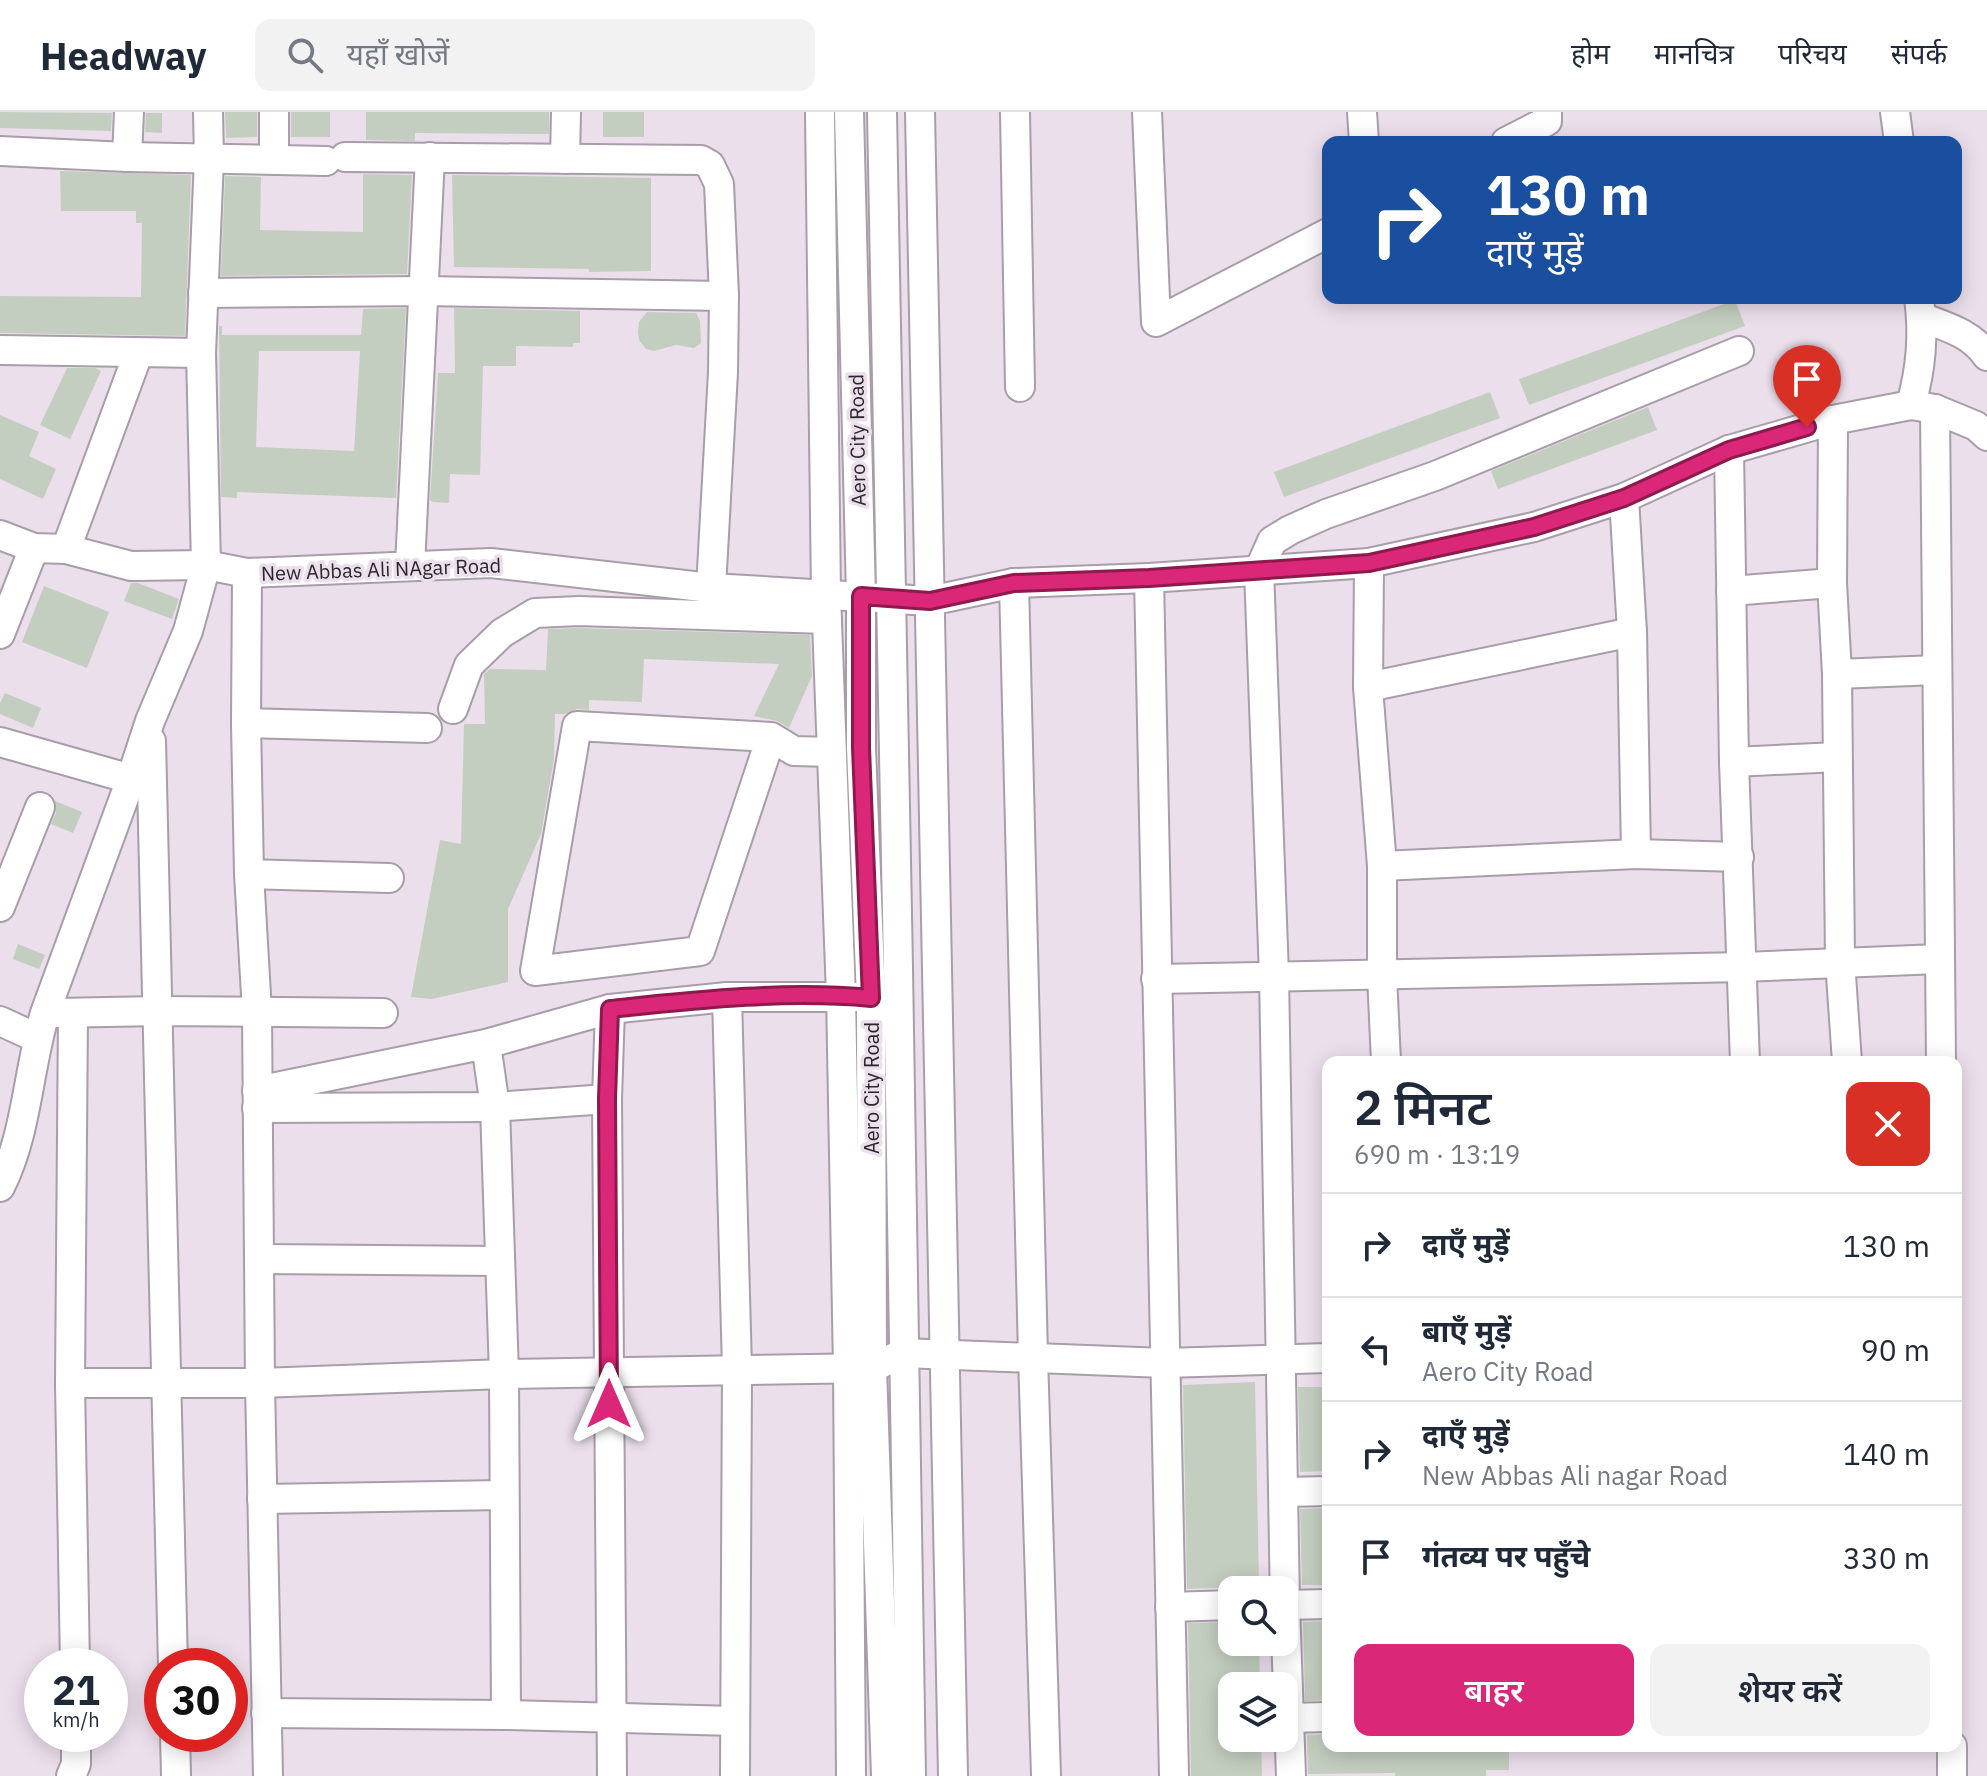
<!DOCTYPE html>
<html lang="hi">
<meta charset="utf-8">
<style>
body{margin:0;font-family:"IBM Plex Sans","Noto Sans Devanagari",sans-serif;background:#f2f2f3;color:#1f2937;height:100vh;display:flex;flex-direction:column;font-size:30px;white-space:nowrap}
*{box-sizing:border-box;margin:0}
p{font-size:26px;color:#747a83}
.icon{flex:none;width:44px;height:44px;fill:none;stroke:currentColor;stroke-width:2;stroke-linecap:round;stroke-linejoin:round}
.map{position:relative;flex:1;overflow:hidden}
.drawer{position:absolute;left:1322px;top:944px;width:640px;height:696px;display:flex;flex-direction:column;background:#fff;border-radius:16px;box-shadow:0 4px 20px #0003}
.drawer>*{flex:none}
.top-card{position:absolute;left:1322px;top:24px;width:640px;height:168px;border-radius:16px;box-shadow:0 4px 20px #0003;background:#1a4fa0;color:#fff;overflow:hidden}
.fabs{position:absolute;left:1218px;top:1464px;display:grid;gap:16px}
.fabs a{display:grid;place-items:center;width:80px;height:80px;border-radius:16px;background:#fff;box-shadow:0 4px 20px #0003;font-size:40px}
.speed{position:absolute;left:24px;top:1536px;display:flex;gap:16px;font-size:40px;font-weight:700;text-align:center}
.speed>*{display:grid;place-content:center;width:104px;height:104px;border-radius:50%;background:#fff;box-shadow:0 4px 20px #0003;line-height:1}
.speed small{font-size:20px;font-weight:400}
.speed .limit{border:12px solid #d22;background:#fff;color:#111}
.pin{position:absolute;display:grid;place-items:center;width:68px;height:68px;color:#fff;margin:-82px -34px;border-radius:50% 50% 50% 0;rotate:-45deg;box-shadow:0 0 8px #0007}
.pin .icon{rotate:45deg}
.me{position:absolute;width:88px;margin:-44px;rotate:0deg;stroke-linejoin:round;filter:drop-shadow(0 0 6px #0008)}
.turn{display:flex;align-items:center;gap:28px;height:168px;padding:0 32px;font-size:36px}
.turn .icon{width:104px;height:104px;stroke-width:2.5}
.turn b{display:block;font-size:56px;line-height:68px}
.round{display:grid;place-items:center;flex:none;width:84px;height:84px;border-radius:16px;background:#f2f2f3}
.overview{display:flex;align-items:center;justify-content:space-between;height:136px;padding:0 32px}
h1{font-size:48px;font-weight:600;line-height:60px}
.action{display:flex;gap:16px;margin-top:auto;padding:16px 32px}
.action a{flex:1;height:92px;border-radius:16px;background:#db2777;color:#fff;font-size:32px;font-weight:600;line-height:92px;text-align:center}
.action a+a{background:#f2f2f3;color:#1f2937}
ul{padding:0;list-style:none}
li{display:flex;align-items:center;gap:24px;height:104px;padding:0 32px;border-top:2px solid #e0e1e3}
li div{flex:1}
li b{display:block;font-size:30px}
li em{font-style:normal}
header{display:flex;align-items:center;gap:48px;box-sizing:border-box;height:112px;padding:0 40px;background:#fff;border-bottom:2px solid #e0e1e3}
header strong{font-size:38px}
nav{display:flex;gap:44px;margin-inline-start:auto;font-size:28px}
.search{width:560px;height:72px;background:#f2f2f3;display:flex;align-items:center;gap:20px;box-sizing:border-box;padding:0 28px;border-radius:16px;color:#747a83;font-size:30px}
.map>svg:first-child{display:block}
</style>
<header>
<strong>Headway</strong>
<div class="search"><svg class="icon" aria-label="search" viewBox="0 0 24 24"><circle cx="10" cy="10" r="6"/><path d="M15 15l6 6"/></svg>यहाँ खोजें</div>
<nav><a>होम</a><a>मानचित्र</a><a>परिचय</a><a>संपर्क</a></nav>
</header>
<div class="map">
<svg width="1987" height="1664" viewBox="0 0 1987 1664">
<rect width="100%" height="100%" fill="#ebdfec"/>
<g fill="#c4cec0" fill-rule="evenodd">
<polygon points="0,0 112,1 111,19 0,16"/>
<polygon points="225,0 257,0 257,25 226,26"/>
<rect x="291" y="0" width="39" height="25"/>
<polygon points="366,0 549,0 549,22 415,21 415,29 366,28"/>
<rect x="603" y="0" width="41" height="25"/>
<polygon points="146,1 162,1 162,21 145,20"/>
<polygon points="60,59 191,63 185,224 0,221 0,184 141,185 142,111 136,111 136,99 61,99"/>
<polygon points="363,62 412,63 407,162 221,164 225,64 261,65 260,118 363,120"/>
<polygon points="452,63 651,66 651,159 589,160 589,157 454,155"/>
<polygon points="1735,188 1745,214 1529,293 1519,267"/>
<path d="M406,196l-10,190 -159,-6v6l-16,-1 -2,-171h3v9h139l2,-26zM259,239h101l-6,100 -98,-4z"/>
<polygon points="454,196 580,199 580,231 573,231 573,235 516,234 516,254 483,254 480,363 450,362 449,391 433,390 430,388 438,261 455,261"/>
<polygon points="647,200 696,201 700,209 701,231 694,236 676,233 654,239 646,237 639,228 638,220 639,210"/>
<polygon points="67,256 95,256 101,259 70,327 40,313"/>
<polygon points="1490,280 1500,306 1284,385 1274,360"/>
<polygon points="1648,295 1657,318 1498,377 1491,359"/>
<polygon points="0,303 39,320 29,344 56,357 43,387 0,367"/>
<polygon points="131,471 138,471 179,487 172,507 124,489"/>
<polygon points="44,474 109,500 87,556 22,530"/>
<polygon points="579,516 810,523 812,564 789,616 777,609 754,604 779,552 644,547 642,590 589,588 589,598 577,597 565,602 555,602 554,647 541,722 508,797 508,870 432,887 411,885 440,728 461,732 464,612 485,612 484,562 490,557 546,558 548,517"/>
<polygon points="5,581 41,596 33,616 0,602 0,591"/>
<polygon points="55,689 82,700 73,721 51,712 56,701"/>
<polygon points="18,832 45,843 39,857 13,847"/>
<polygon points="1255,1270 1259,1474 1187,1477 1183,1273"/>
<polygon points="1298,1275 1328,1275 1328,1359 1300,1360"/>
<polygon points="1328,1396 1328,1473 1302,1473 1300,1397"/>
<polygon points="1328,1509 1328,1588 1305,1589 1303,1510"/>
<polygon points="1232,1510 1232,1530 1259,1530 1260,1574 1232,1574 1232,1626 1261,1626 1262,1664 1191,1664 1188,1511"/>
<polygon points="1328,1622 1328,1634 1509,1634 1509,1658 1486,1658 1486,1664 1395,1664 1395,1661 1308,1662 1307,1623"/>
</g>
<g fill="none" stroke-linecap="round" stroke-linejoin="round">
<g stroke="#a89da9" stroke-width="32">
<g id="minor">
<polyline points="820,0 826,483 841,883 848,1256 851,1664"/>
<polyline points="849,0 861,484 861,636 871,886 872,1256 886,1664"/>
<path d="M882,0c14,555 18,1109 29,1664"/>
<polyline points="920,0 953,1664"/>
<polyline points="1015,0 1020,275"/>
<polyline points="1147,0 1156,210 1328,121"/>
<polyline points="1362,0 1364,30"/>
<polyline points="1895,0 1899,30"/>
<polyline points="1506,30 1547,9 1547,0"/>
<polyline points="0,39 127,45 326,49"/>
<polyline points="127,45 129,0"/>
<polyline points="345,45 701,48 710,53 719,72 724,184 723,260 711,476"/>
<polyline points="565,47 566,0"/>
<polyline points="274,48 274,0"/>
<polyline points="203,181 424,179 724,184"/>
<path d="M1921,205c26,10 50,16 66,39"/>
<polyline points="0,238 201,241"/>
<path d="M1911,293c10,-37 13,-69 8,-107"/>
<polyline points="1935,297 1941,950"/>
<polyline points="1833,308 1832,471 1837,562 1840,849 1847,950"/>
<polyline points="1729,338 1734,650 1745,950"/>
<polyline points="1624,386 1632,520 1636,742"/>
<polyline points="0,423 34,436 66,437 131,454 206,453 247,461 491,451 711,476 930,489 1014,471 1149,466 1369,451 1534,415 1624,386 1729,338 1833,308 1911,293 1935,297 1976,314 1987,324"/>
<polyline points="66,437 138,242"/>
<polyline points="1369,451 1368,575 1382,754 1382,863 1386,950"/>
<polyline points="410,454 430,45"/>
<polyline points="247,461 246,611 249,762 257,900 260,1271 268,1664"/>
<polyline points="1149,466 1174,1664"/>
<polyline points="1014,471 1033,1244 1046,1664"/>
<polyline points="1731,479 1832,471"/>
<polyline points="0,522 34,436"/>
<polyline points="1837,562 1937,558"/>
<polyline points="1368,575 1632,520"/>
<polyline points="453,597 469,553 502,521 535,501 579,499 827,507"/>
<polyline points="246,611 427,616"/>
<polyline points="771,625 700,839 535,859 577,614 771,625 794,639 831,640"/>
<polyline points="151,629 173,1554"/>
<polyline points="0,630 131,667"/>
<polyline points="1734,650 1837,645"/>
<polyline points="1382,754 1636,742 1739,745"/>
<polyline points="249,762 389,766"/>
<polyline points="0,795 40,695"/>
<polyline points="1156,867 1743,855 1939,847"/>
<polyline points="727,885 737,1257 735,1664"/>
<polyline points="610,897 607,987 612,1664"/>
<polyline points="55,901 159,899 383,901"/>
<polyline points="73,901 70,1271 75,1554"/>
<polyline points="0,909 37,926"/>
<polyline points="486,932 495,995 504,1262 506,1603"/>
<polyline points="257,979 486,932 610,897 727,885 858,885"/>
<polyline points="257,996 495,995 607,987"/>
<path d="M0,1075c27,-53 28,-117 45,-174l86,-234 19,-58 38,-90 18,-66 -5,-212 8,-194 -1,-47"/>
<polyline points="260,1147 499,1149"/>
<polyline points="70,1271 260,1271 504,1262 872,1256 903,1241 1165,1251 1328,1246"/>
<polyline points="1284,1380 1328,1379"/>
<polyline points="262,1387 503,1383"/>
<polyline points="1284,1493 1328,1492"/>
<polyline points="1170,1495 1232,1493"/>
<polyline points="266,1601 506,1603 735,1609"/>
<polyline points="1288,1606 1328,1605"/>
<polyline points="175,1622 176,1664"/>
<polyline points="1952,1634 1952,1664"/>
<polyline points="71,1664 76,1652 76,1622"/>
<polyline points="1291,1664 1285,1493 1274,863 1259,458 1272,429 1290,418 1326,402 1435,364 1739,239"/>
</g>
</g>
<use href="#minor" stroke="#fff" stroke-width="28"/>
</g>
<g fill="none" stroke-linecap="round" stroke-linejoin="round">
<g stroke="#8e194d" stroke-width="20">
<path id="route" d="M609,1292l-2,-305 3,-90c86,-9 174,-19 261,-11l-10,-250v-152l69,5 84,-18 135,-5 220,-15 165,-36 90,-29 105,-48 78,-23"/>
</g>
<use href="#route" stroke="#db2777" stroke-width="14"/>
</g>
<g text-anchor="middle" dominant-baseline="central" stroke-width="7" stroke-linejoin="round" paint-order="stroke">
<g font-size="20" fill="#2a262b" stroke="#ebdfec">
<text transform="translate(857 328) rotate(-91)">Aero City Road</text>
<text transform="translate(381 457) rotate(-2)">New Abbas Ali NAgar Road</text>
<text transform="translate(871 976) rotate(-90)">Aero City Road</text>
</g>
</g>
</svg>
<div class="fabs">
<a><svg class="icon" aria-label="search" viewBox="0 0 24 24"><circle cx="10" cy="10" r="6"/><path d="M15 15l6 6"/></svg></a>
<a><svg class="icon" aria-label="layers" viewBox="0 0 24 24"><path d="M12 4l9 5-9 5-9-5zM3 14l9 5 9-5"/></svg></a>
</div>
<div class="speed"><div>21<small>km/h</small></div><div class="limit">30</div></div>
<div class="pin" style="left:1807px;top:315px;background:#d93025"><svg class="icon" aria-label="arrive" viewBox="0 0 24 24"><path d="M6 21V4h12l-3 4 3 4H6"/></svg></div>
<svg class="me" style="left:609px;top:1292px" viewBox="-20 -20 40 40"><path d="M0-17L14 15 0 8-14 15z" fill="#db2777" stroke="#fff" stroke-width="4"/></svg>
<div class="top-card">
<div class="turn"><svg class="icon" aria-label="right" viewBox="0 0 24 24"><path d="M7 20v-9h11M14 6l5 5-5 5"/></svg><div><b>130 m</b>दाएँ मुड़ें</div></div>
</div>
<section class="drawer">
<div class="overview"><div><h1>2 मिनट</h1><p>690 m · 13:19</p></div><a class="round" style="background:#d93025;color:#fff"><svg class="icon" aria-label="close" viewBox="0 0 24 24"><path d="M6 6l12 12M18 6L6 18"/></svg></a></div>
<ul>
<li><svg class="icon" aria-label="right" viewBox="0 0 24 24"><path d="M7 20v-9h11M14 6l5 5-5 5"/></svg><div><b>दाएँ मुड़ें</b></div><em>130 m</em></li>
<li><svg class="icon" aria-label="left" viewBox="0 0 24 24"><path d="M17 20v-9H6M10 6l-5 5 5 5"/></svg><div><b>बाएँ मुड़ें</b><p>Aero City Road</p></div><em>90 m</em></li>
<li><svg class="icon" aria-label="right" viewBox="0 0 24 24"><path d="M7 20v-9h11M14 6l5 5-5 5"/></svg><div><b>दाएँ मुड़ें</b><p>New Abbas Ali nagar Road</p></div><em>140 m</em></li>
<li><svg class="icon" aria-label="arrive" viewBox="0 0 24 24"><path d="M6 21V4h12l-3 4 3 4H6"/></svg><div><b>गंतव्य पर पहुँचे</b></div><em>330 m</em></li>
</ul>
<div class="action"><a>बाहर</a><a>शेयर करें</a></div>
</section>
</div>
